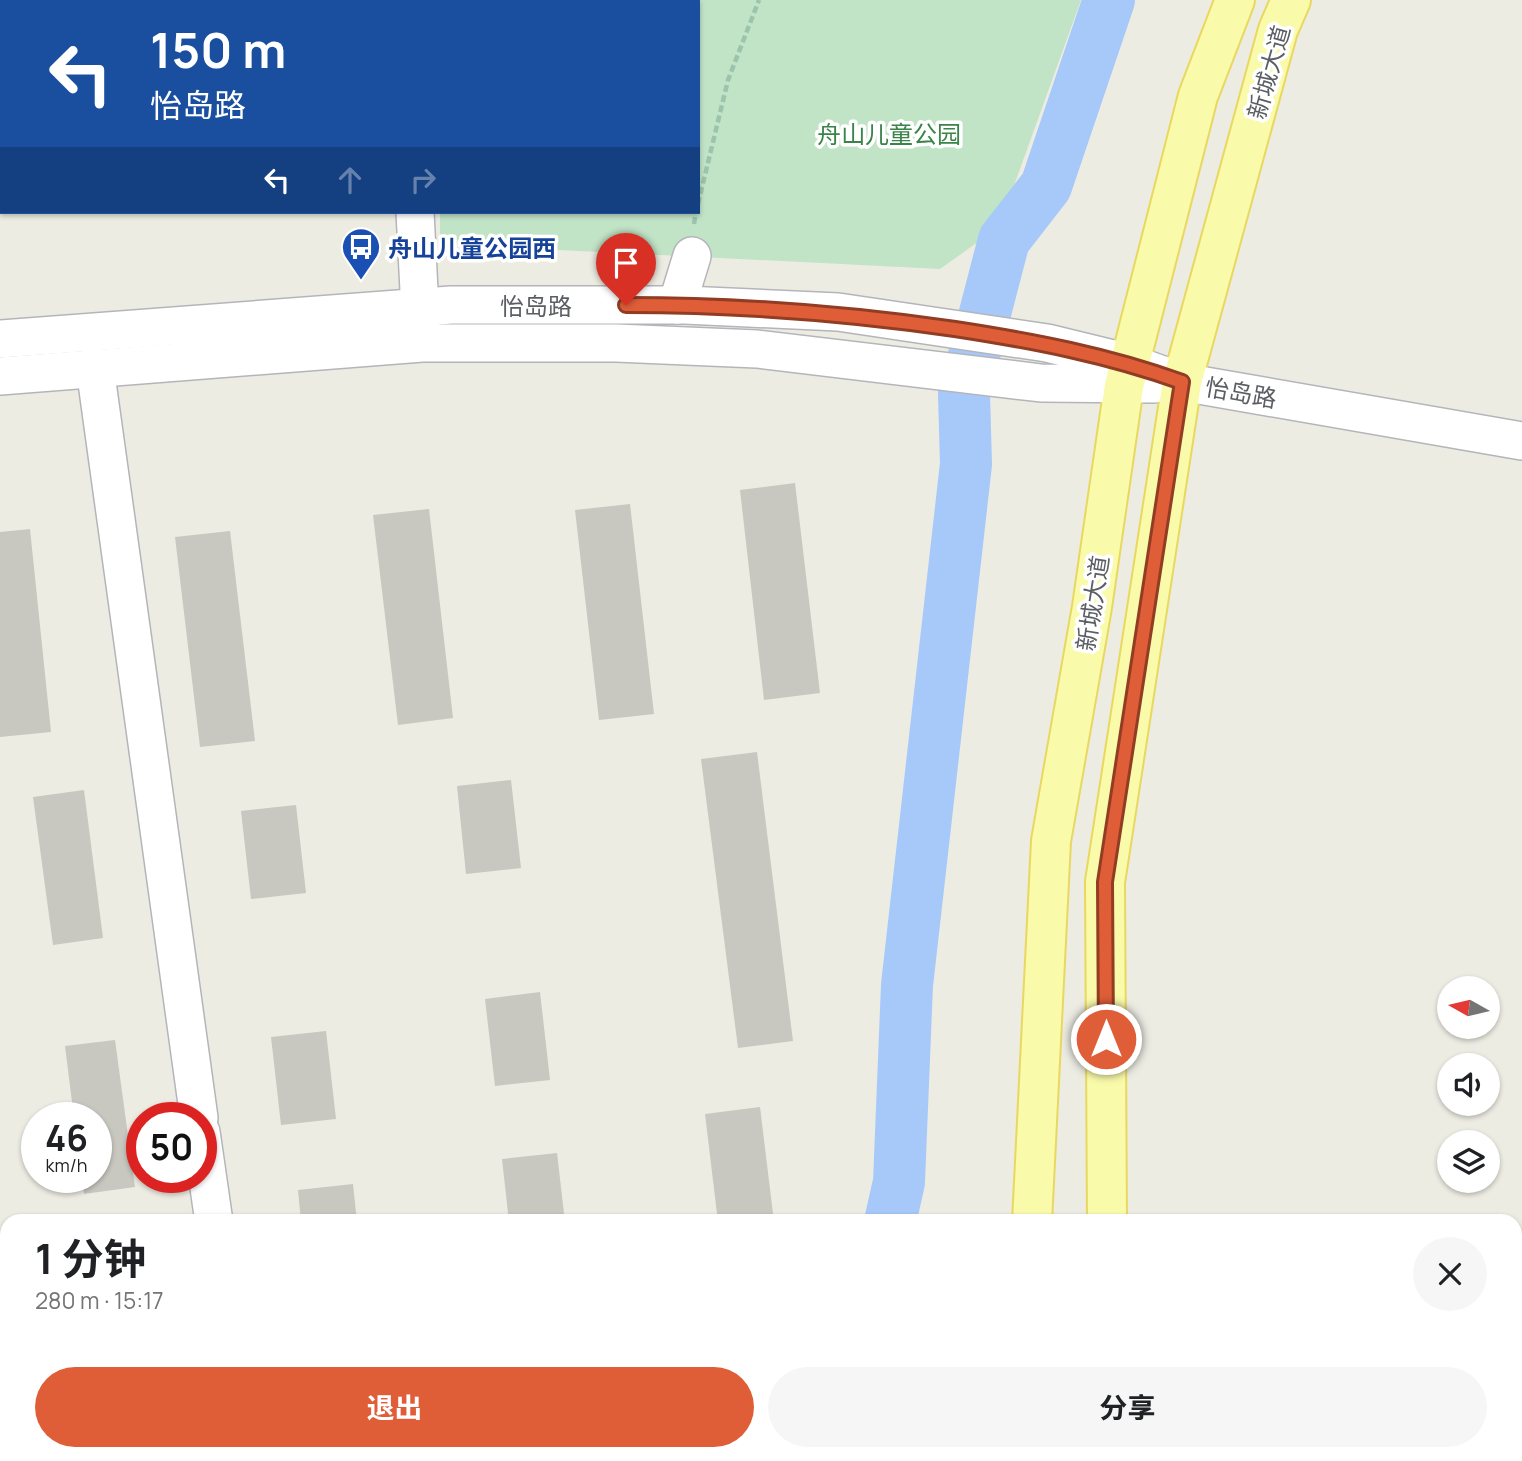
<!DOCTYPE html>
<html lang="zh">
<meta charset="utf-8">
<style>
body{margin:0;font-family:Manrope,"Noto Sans SC",sans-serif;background:#f6f6f6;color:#202124;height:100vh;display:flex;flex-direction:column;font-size:26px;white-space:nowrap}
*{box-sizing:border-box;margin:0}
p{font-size:23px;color:#757577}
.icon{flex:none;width:38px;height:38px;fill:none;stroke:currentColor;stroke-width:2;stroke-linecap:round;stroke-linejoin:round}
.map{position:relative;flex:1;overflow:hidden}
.panel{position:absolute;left:0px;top:1214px;width:1522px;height:247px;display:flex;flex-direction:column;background:#fff;border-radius:21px 21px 0 0;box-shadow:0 2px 5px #0004}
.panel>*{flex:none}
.top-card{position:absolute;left:0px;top:0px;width:700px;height:214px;box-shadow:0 2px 5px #0004;background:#1a4fa0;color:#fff;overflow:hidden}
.needle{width:46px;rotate:278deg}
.controls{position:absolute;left:1437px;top:976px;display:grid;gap:14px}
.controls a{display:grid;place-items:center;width:63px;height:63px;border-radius:50%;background:#fff;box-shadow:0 2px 5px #0004;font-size:35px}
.speed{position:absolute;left:21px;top:1102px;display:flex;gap:14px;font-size:35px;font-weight:700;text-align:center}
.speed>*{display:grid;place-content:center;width:91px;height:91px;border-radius:50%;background:#fff;box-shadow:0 2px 5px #0004;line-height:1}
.speed small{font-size:18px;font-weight:400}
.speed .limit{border:10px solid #d22;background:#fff;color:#111}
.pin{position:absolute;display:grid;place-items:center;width:60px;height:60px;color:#fff;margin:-72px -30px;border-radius:50% 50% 50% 0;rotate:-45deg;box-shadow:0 0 7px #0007}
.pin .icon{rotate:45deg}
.me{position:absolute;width:77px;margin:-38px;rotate:0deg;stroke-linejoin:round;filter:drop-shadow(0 0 5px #0008)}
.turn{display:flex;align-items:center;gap:24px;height:147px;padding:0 35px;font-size:32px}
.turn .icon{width:91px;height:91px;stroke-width:2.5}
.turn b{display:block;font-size:49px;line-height:60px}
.lanes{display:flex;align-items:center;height:66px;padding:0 35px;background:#0003;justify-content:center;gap:35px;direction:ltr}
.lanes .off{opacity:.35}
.round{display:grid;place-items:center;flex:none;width:74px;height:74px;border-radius:37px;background:#f6f6f6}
.summary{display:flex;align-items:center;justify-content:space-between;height:119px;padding:0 35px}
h1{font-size:42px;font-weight:700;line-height:52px}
.cta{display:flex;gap:14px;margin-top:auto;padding:14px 35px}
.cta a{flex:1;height:80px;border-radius:42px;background:#df5e38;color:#fff;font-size:28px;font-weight:700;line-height:80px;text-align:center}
.cta a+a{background:#f6f6f6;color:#202124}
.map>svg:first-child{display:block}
</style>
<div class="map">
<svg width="1522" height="1461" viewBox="0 0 1522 1461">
<rect width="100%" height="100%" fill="#edece3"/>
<g fill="#c1e3c6">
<polygon points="114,0 374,0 115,2"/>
<polygon points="450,0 1081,0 999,227 940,269 440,244 440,212 698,212 698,2"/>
</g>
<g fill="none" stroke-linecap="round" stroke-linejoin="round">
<g stroke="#a6c9fa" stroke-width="52">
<polyline points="890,1222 899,1182 907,985 966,464 964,394 1004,240 1046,186 1109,0"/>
<polyline points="868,1454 869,1461"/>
</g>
</g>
<g fill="#c8c7c0">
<polygon points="795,483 820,693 764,700 740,490"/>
<polygon points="630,504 654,714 599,720 575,510"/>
<polygon points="429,509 453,718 398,725 373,515"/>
<polygon points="30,529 51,732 0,737 0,532"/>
<polygon points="230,531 255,741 200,747 175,537"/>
<polygon points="757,752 793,1041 738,1048 701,759"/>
<polygon points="511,780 521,868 466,874 457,786"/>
<polygon points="84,790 103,938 53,945 33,797"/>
<polygon points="296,805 306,893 251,899 241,811"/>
<polygon points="540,992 550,1080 495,1086 485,999"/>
<polygon points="326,1031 336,1119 281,1125 271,1037"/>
<polygon points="115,1040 135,1187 84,1194 82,1178 96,1178 96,1118 74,1118 65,1046"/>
<polygon points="760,1107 774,1222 718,1222 705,1114"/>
<polygon points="557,1153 565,1222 509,1222 502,1159"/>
<polygon points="353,1184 357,1222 301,1222 298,1190"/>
<polygon points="7,1291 7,1454 29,1454 30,1461 0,1461 0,1292"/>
<polygon points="125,1454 175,1454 176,1461 126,1461"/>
</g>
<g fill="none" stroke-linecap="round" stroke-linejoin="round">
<g stroke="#b4b5ba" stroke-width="40">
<g id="minor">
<polyline points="425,2 426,0"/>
<polyline points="415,212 421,330"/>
<polyline points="677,305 692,256"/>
<polyline points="0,339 451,305 685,305 838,312 1047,343 1129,363 1182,382 1522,441"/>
<polyline points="95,368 199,1118"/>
<polyline points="0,376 422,343 616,343 757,349 1041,383 1154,384"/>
<polyline points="201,1132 214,1222"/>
<polyline points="246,1454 247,1461"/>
<polyline points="991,1461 1041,1455"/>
</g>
</g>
<g stroke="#e9d860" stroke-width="42">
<g id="major">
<polyline points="1032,1222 1051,841 1092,607 1124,386 1198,96 1235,0"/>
<polyline points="1107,1222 1105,882 1182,382 1278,30 1291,0"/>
<polyline points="1041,1454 1041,1461"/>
<polyline points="1109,1454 1109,1461"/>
</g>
</g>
<g stroke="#9bc3ad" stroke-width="4.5" stroke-dasharray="7 3.5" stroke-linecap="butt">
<polyline points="698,204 728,80 759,0"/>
<polyline points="694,224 696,212"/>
</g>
<use href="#minor" stroke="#fff" stroke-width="37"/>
<use href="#major" stroke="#fafaab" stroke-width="38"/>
</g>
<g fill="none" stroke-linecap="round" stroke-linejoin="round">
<g stroke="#913d24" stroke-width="18">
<path id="route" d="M626,305c112,0 219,8 329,24 78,12 152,26 227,53l-77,500 1,157"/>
</g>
<use href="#route" stroke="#df5e38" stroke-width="12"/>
</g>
<defs>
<g id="bus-pin" transform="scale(2.0125)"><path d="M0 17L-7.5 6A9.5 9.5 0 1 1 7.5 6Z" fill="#1a4fb4" stroke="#fff"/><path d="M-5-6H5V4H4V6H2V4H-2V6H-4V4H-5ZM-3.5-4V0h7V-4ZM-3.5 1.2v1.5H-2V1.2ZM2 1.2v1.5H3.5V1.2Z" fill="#fff"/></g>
</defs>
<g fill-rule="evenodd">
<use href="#bus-pin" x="361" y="247"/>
</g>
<g text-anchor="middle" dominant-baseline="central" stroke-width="7" stroke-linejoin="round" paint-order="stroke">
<g font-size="24" fill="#5b5e63" stroke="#fff">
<text transform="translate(1268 72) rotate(-74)">新城大道</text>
<text x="536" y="305">怡岛路</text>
<text transform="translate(1241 392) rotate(10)">怡岛路</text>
<text transform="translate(1092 603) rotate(-81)">新城大道</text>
</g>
<g font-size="24" fill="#3a8349" stroke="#fff">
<text x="889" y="133">舟山儿童公园</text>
</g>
<g font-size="24" font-weight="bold" fill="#164399" stroke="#fff" text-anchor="start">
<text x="388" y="247">舟山儿童公园西</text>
</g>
</g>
</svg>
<div class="controls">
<a><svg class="needle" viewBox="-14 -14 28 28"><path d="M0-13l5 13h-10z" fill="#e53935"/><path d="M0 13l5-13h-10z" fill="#757577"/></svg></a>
<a><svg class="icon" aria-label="sound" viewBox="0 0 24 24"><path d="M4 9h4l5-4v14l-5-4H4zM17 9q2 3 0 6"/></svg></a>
<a><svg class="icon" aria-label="layers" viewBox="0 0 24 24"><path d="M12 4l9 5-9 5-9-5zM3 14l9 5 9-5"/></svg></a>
</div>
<div class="speed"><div>46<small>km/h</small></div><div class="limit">50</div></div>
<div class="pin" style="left:626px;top:305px;background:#d93025"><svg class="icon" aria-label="arrive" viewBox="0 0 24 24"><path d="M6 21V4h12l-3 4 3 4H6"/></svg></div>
<svg class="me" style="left:1106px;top:1039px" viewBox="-20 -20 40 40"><circle r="17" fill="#df5e38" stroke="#fff" stroke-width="3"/><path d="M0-11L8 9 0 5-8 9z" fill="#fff"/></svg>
<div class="top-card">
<div class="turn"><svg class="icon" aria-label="left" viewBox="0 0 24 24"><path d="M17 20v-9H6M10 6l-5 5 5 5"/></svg><div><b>150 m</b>怡岛路</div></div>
<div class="lanes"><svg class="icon" aria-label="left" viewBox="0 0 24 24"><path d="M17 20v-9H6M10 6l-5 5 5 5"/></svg><svg class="icon off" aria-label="ahead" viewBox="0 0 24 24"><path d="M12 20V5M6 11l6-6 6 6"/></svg><svg class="icon off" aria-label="right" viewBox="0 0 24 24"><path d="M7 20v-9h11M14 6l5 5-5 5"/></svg></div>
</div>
<section class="panel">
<div class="summary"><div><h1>1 分钟</h1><p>280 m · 15:17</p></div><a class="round"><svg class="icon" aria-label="close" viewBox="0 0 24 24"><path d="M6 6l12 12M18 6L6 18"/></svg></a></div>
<div class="cta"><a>退出</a><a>分享</a></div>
</section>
</div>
